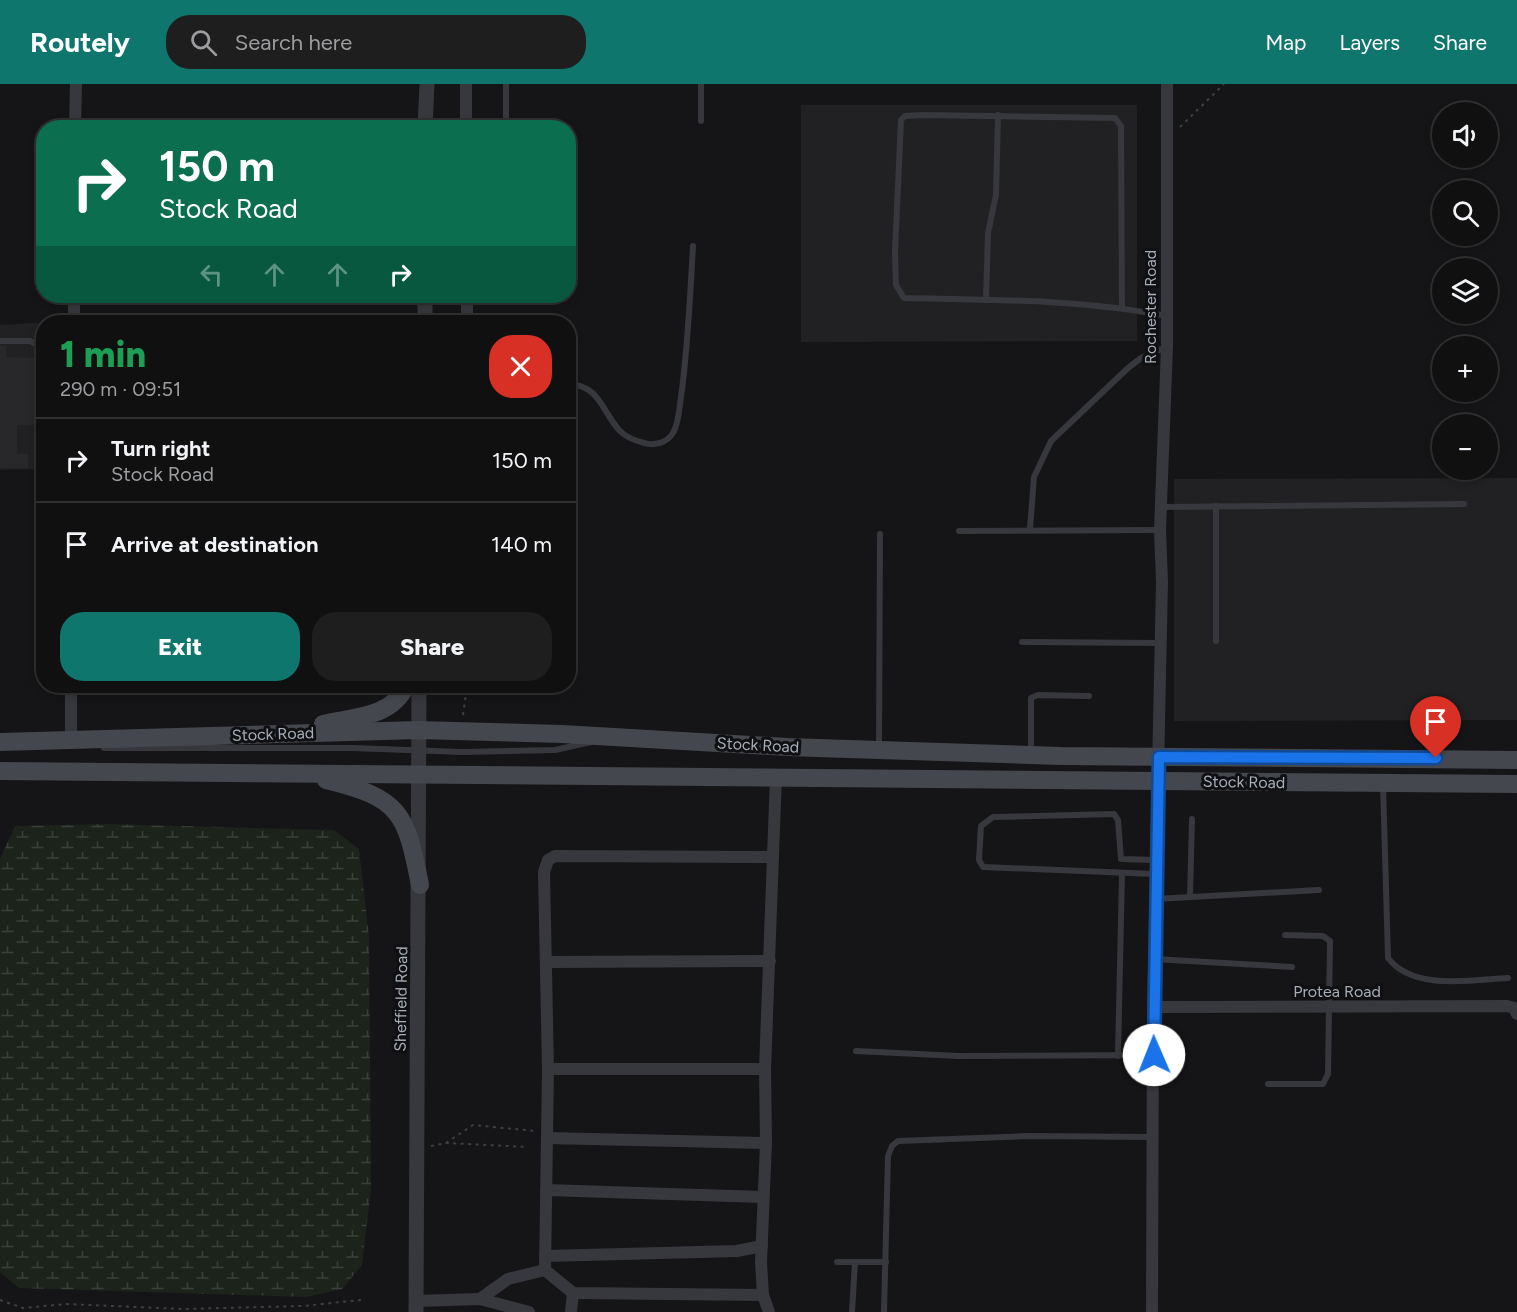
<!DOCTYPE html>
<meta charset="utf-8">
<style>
body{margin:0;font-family:Figtree,sans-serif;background:#1e1e1f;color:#f1f3f6;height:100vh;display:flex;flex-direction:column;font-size:22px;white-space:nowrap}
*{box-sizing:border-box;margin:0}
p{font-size:20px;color:#9c9d9f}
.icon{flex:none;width:33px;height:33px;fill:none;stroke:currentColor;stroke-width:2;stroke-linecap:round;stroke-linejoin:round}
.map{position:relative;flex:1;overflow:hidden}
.sheet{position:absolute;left:36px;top:231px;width:540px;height:378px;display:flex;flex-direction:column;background:#101011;border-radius:24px;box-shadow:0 3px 9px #0003,0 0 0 2px #303031}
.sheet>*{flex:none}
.top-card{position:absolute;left:36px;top:36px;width:540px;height:183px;border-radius:24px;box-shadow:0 3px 9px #0003,0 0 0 2px #303031;background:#0b6e4f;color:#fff;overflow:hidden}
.controls{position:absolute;left:1432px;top:18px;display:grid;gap:12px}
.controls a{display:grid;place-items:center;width:66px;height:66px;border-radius:50%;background:#101011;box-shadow:0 3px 9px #0003,0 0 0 2px #303031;font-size:30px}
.pin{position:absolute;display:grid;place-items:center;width:51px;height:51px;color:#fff;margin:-62px -26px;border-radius:50% 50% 50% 0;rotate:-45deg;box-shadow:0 0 6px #0007}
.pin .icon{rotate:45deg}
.me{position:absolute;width:66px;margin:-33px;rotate:359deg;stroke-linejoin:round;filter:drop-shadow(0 0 4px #0008)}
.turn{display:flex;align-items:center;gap:21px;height:126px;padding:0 24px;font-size:27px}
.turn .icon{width:78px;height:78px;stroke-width:2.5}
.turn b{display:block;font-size:42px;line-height:51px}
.lanes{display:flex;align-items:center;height:57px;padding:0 24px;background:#0003;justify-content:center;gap:30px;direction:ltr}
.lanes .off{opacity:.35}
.round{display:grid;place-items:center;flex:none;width:63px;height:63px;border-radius:24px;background:#1e1e1f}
.summary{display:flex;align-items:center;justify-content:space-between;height:102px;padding:0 24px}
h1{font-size:36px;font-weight:800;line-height:45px;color:#1e9e55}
.primary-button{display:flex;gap:12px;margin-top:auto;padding:12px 24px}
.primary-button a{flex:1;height:69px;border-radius:24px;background:#0f766e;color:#fff;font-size:24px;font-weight:800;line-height:69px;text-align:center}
.primary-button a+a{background:#1e1e1f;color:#f1f3f6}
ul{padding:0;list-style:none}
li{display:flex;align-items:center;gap:18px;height:84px;padding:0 24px;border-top:2px solid #303031}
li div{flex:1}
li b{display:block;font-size:22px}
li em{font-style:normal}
header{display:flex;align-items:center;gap:36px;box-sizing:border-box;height:84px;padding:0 30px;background:#0f766e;color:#fff}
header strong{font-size:28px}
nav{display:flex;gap:33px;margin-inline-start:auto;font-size:21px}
.search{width:420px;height:54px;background:#1e1e1f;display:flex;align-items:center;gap:15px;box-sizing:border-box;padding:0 21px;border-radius:24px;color:#9c9d9f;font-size:22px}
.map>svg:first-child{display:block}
</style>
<header>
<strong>Routely</strong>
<div class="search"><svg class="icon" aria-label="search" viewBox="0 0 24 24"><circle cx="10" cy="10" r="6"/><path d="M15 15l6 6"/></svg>Search here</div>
<nav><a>Map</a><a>Layers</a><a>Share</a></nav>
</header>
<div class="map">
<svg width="1517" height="1228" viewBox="0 0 1517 1228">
<defs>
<pattern id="wetland-marsh" width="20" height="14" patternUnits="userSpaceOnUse" patternTransform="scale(1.5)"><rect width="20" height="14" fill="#1b231b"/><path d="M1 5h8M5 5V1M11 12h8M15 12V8" fill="none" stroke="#39403a"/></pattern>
</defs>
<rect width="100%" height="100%" fill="#151517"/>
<g fill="#212124">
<polygon points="801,21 1137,21 1137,257 801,258"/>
<polygon points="44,238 43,385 0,386 0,241 48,238"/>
<polygon points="1517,394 1517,636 1174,637 1174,395"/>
</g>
<polygon fill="url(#wetland-marsh)" points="107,740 334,746 359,765 369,853 371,1105 362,1181 342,1205 306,1213 19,1204 0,1188 0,775 15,742"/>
<polygon fill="#28282b" points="0,262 6,262 6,273 36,274 35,341 17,341 17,370 28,370 28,384 0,384"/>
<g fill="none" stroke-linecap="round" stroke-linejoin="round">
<g stroke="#3c3f44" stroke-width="2" stroke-dasharray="3 4.5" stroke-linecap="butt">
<polyline points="1180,43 1224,0"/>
<polyline points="463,631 467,602"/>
<polyline points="446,1059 473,1041 535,1047"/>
<polyline points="431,1062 446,1059 528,1063"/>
<polyline points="0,1216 23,1224 66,1220 183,1225 303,1222 361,1216"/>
</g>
<g stroke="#36383d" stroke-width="6">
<polyline points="701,0 701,37"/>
<polyline points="506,44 506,0"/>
<polyline points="986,216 988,149 996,111 998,31"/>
<path d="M1122,223l-1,-181 -6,-8 -192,-3 -18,1 -4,4 -6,132 1,33 8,13c88,2 176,1 263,18"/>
<polyline points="0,257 30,257 44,264"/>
<path d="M568,300c32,1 34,28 52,47 6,6 16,10 24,12 10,3 23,0 29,-10 6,-10 6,-24 8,-36 7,-50 9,-101 12,-151"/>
<polyline points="1161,423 1464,420"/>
<polyline points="1030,445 1034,393 1051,357 1128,284 1141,274 1166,263"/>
<polyline points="959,447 1160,446"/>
<polyline points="1216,557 1216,422"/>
<polyline points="1022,558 1160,559"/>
<polyline points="879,663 880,450"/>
<polyline points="104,664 352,664 462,668 555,666 591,658"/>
<polyline points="1031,669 1031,614 1038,611 1089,612"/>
<path d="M1383,700l5,174c25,33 83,22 120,20"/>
<polyline points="1155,790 983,783 979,776 981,742 993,733 1114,730 1118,736 1121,775 1156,776"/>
<polyline points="1190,813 1192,735"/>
<polyline points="1155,815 1319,806"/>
<polyline points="1154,875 1292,883"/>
<polyline points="856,967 959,972 1153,971"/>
<polyline points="1118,972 1122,789"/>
<polyline points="1268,1000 1323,1000 1328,990 1330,857 1323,852 1285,851"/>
<polyline points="837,1178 886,1178"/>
<polyline points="852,1228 855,1178"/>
<polyline points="884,1228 888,1072 892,1062 898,1057 1028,1052 1153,1053"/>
</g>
<g stroke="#36383d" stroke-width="12">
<polyline points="466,0 466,44"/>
<polyline points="75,44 76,0"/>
<polyline points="467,212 467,238"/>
<polyline points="74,238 74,212"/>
<polyline points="71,656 71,602"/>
<polyline points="547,878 770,877"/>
<polyline points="1153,923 1507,922 1514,924 1517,930"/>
<polyline points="548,985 765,985"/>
<polyline points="547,1054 766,1059"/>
<polyline points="546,1106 763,1113"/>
<polyline points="545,1172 737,1167 762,1162"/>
<polyline points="763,1211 573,1209 545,1186 548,985 544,788 548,776 555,772 773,773"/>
<polyline points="480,1215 508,1195 545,1186"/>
<polyline points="416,1217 480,1215 529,1228"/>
<polyline points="571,1228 573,1209"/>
<polyline points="769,1228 763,1211 761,1178 766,1059 765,985 776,692"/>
<polyline points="1152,1228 1153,923 1162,498 1160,446 1167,263 1167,0"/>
</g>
<g stroke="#36383d" stroke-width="15">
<polyline points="425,44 427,0"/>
<polyline points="425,238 425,212"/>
<polyline points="416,1228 419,602"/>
</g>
<g stroke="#44474d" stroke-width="18">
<path d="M323,640c30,-7 68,-6 83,-38"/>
<polyline points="0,658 418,646 562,650 787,663 1060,672 1517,676"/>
<polyline points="0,687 1517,700"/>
<path d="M326,696c75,18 80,33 94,105"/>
</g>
</g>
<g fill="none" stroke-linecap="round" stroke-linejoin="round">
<g stroke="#114b97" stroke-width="15">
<polyline id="route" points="1154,971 1159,673 1436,674"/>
</g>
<use href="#route" stroke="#1a73e8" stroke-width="10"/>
</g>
<g text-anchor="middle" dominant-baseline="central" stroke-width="6" stroke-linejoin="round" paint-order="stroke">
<g font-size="16" fill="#a6aeb9" stroke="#101012">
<text transform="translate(1150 223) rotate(-90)">Rochester Road</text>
<text transform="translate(273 650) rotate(-2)">Stock Road</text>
<text transform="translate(758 661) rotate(3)">Stock Road</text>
<text transform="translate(1244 698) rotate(1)">Stock Road</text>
<text x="1337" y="907">Protea Road</text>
<text transform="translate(401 915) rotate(-89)">Sheffield Road</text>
</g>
</g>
</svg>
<div class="controls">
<a><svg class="icon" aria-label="sound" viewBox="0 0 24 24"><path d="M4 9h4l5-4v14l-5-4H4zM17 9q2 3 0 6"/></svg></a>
<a><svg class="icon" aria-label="search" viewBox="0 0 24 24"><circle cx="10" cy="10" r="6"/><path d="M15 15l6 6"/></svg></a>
<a><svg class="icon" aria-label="layers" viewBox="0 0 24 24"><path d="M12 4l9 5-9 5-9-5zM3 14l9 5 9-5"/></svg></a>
<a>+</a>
<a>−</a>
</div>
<div class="pin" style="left:1436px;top:674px;background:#d93025"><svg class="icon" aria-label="arrive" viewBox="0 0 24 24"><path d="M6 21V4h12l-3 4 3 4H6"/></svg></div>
<svg class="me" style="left:1154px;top:971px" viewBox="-20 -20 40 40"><circle r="19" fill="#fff"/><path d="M0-13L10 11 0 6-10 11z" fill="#1a73e8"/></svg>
<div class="top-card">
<div class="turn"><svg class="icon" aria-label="right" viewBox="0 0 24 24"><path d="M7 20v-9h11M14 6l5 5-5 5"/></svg><div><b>150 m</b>Stock Road</div></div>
<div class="lanes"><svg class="icon off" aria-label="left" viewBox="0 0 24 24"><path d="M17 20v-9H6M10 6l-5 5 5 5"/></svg><svg class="icon off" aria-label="ahead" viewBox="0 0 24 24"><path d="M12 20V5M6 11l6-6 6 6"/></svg><svg class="icon off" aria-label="ahead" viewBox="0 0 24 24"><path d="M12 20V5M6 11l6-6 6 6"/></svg><svg class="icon" aria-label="right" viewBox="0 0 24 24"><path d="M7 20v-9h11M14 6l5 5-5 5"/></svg></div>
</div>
<section class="sheet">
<div class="summary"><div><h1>1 min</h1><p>290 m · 09:51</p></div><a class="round" style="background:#d93025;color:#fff"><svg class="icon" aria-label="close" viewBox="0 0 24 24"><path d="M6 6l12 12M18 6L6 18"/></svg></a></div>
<ul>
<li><svg class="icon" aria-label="right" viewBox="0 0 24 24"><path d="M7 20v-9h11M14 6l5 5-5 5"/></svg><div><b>Turn right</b><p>Stock Road</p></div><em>150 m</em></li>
<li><svg class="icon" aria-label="arrive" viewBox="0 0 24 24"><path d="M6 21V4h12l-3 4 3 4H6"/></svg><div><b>Arrive at destination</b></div><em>140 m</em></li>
</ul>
<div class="primary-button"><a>Exit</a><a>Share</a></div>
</section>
</div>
